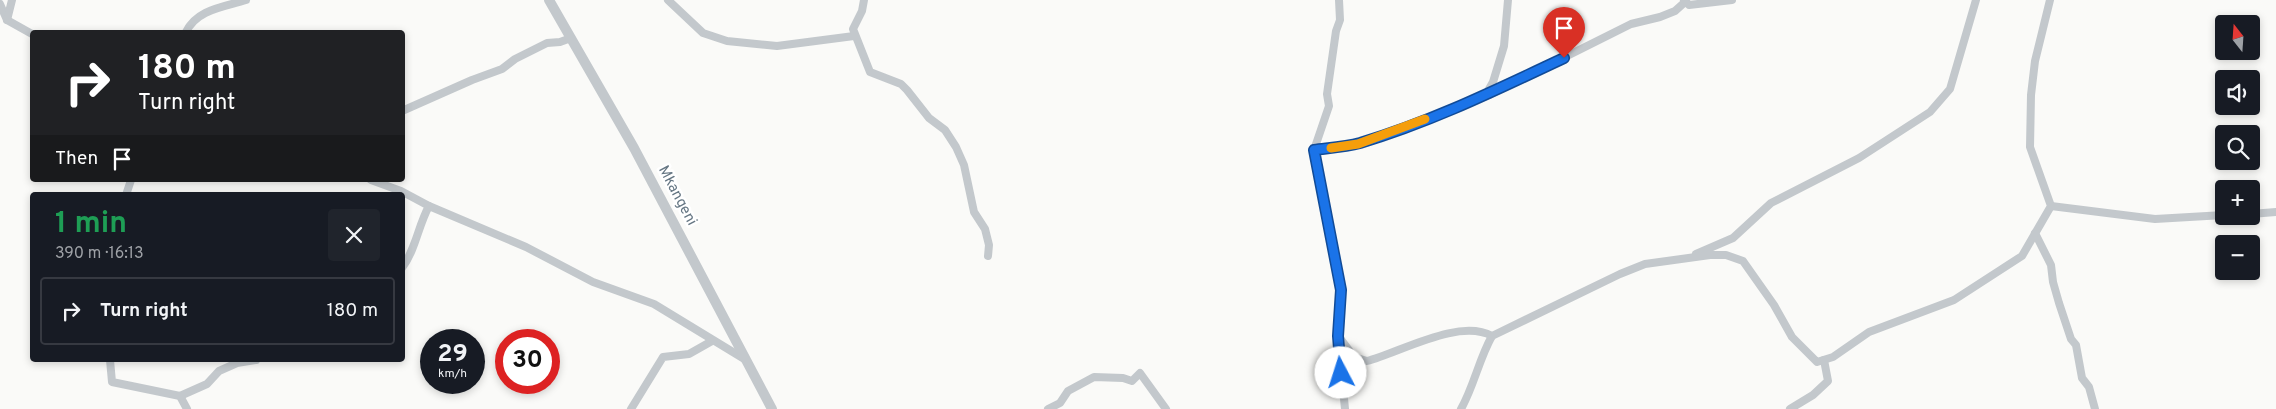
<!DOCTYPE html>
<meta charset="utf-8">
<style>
body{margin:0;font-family:Overpass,sans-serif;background:#20242c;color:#f1f3f6;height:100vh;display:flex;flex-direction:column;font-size:19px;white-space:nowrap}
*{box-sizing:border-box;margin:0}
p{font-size:16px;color:#9ea1a6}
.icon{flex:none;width:28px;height:28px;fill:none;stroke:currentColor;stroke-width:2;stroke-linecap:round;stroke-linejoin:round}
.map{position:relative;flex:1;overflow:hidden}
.side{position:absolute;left:30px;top:192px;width:375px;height:170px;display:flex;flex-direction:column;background:#171b24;border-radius:5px;box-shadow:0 2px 8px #0003}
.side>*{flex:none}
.top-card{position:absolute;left:30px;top:30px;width:375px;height:152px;border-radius:5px;box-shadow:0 2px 8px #0003;background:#202124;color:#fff;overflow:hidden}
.needle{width:32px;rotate:343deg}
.tools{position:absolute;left:2215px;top:15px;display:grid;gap:10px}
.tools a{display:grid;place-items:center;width:45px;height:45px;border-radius:5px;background:#171b24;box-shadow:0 2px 8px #0003;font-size:25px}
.speed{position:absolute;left:420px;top:329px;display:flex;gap:10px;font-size:25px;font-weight:700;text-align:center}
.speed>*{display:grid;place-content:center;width:65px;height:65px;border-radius:50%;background:#171b24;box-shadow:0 2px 8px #0003;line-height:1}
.speed small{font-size:12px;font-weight:400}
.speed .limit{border:8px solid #d22;background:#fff;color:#111}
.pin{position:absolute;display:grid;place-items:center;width:42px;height:42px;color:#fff;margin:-51px -21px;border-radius:50% 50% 50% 0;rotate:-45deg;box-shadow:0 0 5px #0007}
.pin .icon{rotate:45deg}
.me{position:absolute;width:55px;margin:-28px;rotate:355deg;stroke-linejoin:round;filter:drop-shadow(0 0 4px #0008)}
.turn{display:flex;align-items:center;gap:18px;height:105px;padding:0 25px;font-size:22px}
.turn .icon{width:65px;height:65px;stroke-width:2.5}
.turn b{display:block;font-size:35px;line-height:42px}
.then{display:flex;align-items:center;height:48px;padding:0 25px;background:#0003;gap:10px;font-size:19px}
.round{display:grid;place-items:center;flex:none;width:52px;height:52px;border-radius:5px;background:#20242c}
.head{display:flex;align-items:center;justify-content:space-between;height:85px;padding:0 25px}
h1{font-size:30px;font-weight:700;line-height:38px;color:#1e9e55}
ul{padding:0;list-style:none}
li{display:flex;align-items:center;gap:15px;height:68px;margin:0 10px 8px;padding:0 15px;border:2px solid #363941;border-radius:5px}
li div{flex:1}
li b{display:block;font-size:19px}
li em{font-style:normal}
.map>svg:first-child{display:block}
</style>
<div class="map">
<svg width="2276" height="409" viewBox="0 0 2276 409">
<rect width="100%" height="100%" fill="#fafaf8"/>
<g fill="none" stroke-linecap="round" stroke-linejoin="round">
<g stroke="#c3c8cc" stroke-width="8">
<polyline points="668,0 703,33 727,41 777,46 854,36"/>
<polyline points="864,0 862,11 853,29 870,72 901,84 907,90 929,118 945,130 956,147 964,165 974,212 985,229 989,245 988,256"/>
<polyline points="1339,0 1340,20 1336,31 1327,94 1329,106 1314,150 1341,290 1338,336 1345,409"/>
<polyline points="1684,0 1689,5 1732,0"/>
<polyline points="0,4 7,20 32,34"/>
<polyline points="7,20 12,0"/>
<path d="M186,32c11,-23 38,-25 60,-32"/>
<polyline points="1489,95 1489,89 1493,82 1504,46 1508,0"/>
<polyline points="402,111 472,80 502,69 515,59 547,43 560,42 571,38"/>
<polyline points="1314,150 1358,144 1489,95 1631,24 1660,17 1675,11 1685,2"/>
<path d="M371,180l30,11 28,15c-11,20 -13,43 -27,62"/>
<polyline points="126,195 131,180"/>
<polyline points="429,206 526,247 593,282 654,304 746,360"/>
<polyline points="2051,206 2155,219 2224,215"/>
<polyline points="2251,214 2276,212"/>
<polyline points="2035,233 2051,265 2053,282 2059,303 2071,339 2076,345 2082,378 2089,387 2095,409"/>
<polyline points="1696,254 1733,238 1771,203 1859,158 1930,112 1950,89 1976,0"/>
<path d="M1339,337l15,20 13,4c34,-9 92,-43 125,-25"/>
<polyline points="110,360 112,382 180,396 187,409"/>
<polyline points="180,396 207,384 219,371 237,363 256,360"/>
<polyline points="631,409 663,357 689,354 712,341"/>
<polyline points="1048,409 1060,403 1068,391 1094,377 1123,378 1132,381 1140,373 1166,409"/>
<path d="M1461,409c13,-23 18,-50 31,-73l128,-62 25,-10 65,-9h16l17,6 31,44 18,32 25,25 16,-5 36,-25 85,-32 68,-44 29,-50 -21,-59 1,-52 4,-34 15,-61"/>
<polyline points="1790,409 1813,395 1828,381 1824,360"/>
</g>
<polyline stroke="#c3c8cc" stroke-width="10" points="549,0 634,148 772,409"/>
</g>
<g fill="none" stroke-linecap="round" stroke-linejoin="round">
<g stroke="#114b97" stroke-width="12">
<path id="route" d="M1341,373l-3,-37 3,-46 -27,-140c15,-2 31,-3 46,-7 71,-21 138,-54 204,-85"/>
</g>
<use href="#route" stroke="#1a73e8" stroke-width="9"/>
<polyline stroke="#f59e0b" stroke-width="9" points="1331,148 1358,144 1425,119"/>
</g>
<g text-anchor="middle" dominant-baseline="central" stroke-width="5" stroke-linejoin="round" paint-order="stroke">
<g font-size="15" fill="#657683" stroke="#fff">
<text transform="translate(677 196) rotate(62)">Mkangeni</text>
</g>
</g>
</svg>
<div class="tools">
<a><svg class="needle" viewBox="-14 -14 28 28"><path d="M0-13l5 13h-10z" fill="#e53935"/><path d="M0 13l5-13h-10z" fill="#9ea1a6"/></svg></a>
<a><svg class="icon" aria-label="sound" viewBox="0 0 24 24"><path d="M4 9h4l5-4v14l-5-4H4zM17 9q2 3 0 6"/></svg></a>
<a><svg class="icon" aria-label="search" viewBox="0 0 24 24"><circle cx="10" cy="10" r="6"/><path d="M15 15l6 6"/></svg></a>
<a>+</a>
<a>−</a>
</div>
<div class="speed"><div>29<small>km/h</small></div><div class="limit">30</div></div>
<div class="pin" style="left:1564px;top:58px;background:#d93025"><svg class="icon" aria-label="arrive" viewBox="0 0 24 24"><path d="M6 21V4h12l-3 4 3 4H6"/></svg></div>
<svg class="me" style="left:1341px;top:373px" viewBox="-20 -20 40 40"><circle r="19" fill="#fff"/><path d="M0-13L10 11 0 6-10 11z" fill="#1a73e8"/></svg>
<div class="top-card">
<div class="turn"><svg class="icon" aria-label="right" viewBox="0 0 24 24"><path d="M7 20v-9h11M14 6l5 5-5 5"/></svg><div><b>180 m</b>Turn right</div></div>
<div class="then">Then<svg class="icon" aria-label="arrive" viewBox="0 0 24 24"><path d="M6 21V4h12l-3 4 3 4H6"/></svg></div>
</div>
<section class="side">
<div class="head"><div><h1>1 min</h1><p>390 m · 16:13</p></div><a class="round"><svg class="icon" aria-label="close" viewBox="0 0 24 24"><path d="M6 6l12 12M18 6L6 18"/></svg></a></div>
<ul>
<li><svg class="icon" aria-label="right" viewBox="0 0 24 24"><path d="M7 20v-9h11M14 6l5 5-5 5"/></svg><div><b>Turn right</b></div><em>180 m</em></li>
</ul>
</section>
</div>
